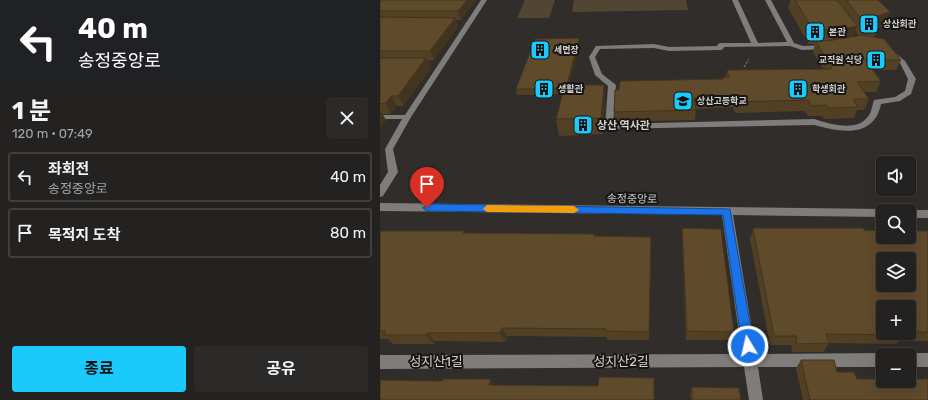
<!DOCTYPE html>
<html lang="ko">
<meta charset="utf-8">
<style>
body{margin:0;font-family:Rubik,"Noto Sans KR",sans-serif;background:#2c2a29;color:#f1f3f6;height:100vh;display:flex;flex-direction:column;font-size:15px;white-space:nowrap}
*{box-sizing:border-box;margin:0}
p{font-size:13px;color:#a3a4a5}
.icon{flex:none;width:22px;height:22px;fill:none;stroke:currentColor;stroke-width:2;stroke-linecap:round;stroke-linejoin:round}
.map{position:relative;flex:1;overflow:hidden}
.drawer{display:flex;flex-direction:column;background:#242220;width:380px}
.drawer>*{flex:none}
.guide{background:#202124;color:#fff;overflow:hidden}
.tools{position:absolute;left:496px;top:156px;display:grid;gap:8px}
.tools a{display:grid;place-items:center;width:40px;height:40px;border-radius:4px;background:#242220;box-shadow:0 4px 16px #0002,0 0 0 1px #413f3e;font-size:20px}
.pin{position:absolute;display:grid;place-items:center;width:34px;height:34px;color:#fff;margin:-41px -17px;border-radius:50% 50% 50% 0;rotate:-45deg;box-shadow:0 0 4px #0007}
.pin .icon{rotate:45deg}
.me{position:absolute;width:44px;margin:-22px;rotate:351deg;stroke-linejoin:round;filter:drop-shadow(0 0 3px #0008)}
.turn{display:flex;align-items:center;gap:14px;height:84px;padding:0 12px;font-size:18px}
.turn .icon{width:52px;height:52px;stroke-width:2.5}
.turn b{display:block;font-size:28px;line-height:34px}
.round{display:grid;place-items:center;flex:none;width:42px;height:42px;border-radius:4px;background:#2c2a29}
.overview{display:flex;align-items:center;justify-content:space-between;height:68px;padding:0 12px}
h1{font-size:24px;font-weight:700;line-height:30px}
.primary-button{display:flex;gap:8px;margin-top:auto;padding:8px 12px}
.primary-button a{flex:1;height:46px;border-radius:4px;background:#1acafc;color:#111;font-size:16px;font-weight:700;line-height:46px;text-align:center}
.primary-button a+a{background:#2c2a29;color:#f1f3f6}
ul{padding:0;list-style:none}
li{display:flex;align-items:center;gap:12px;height:50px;margin:0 8px 6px;padding:0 4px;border:2px solid #413f3e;border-radius:4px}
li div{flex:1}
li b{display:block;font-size:15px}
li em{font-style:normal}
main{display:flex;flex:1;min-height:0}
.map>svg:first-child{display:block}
</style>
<main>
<section class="drawer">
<div class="guide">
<div class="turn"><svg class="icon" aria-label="left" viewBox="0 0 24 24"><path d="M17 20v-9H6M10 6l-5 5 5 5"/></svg><div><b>40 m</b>송정중앙로</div></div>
</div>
<div class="overview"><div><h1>1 분</h1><p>120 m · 07:49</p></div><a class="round"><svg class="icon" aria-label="close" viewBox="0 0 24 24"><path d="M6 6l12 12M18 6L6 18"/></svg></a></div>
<ul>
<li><svg class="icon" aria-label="left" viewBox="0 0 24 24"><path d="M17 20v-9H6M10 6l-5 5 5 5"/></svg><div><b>좌회전</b><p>송정중앙로</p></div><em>40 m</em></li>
<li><svg class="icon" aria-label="arrive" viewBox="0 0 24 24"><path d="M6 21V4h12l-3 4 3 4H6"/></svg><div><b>목적지 도착</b></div><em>80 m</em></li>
</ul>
<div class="primary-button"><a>종료</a><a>공유</a></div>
</section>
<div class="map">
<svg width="548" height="400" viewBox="0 0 548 400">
<rect width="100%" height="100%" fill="#302d2a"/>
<g fill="#524533">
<polygon points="145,0 175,0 169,18 137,18"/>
<polygon points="194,0 306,0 308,10 192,12"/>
</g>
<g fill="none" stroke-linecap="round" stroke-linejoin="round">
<polyline stroke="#6e6b68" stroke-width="1.5" stroke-dasharray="2.5 1.5" stroke-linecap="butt" points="364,67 369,59"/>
<g fill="#7e7d7b" fill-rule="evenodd">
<polygon points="101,0 107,0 31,117 13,149 18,172 3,196 0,197 0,185 8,172 5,149 22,119 0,119 0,115 25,115"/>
<path d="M352,0h6l20,43 29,-1 -22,-42h6l23,43 9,3 24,-1 3,2 -3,2 -25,1 -12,-4 -66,1 -1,2 -2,1 -52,1 -15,-3 -54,1 -5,8 7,17 14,11 -3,39 201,-5c16,5 44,14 55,-4 3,-4 3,-10 5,-15l21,-3 10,-6 3,-12 -8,-16 -11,-11 3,-2 13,11 11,18 -5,15 -11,7 -19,3c-7,35 -41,28 -67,21l-208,4 -1,-2 3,-41 -13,-11 -6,-18 7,-11 58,-2 15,3 48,-1 1,-2 2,-1h31z"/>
<polygon points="0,203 503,209 507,211 503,211 503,217 353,215 376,354 503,353 507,355 503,355 503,367 378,367 383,400 369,400 364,367 0,369 0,355 362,354 342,215 0,211"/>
<polygon points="529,210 548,210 548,218 529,218 529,211 526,211"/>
<polygon points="529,353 548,353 548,367 529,367 529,355 525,355"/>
</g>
</g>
<g fill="#524025" fill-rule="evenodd">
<polygon points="0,0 96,0 81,20 76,20 78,27 54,60 48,61 51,68 23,106 17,106 11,114 2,114 6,120 0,129"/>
<path d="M410,0h88l12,12 -6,14 -6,2 -4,10 27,22 -5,10h-23l8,11 -5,11h-12l5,7 -5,11h-7l-3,8 -30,1 -2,-3h-14l-3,-5 -70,2 -2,-6 -37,2 -1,11 -80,2 -1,-10 5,-22 103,-11 1,-2h3l1,-7 96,-1 -10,-17 2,-8h-6l-21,-36zM475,31l4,5 -6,1z"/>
<polygon points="200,43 189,85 225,101 223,134 179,136 176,119 183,94 137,95 136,89"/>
<polygon points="302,228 354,332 351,340 306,340 302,238"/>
<path d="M373,229l175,2v110h-29l-3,3 -67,-1 -6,9h-31l-1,-7h-21l-20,-106zM529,307v26h-26z"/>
<polygon points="0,231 215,236 271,247 269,340 227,340 227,337 127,336 126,342 55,341 54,344 13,344 8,339 0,339"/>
<polygon points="421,360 457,372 477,379 548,400 423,400 416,368"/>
<polygon points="312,387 361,400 311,400 310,395"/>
</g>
<g fill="#42341e">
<polygon points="87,0 96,0 81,20 78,11"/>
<polygon points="510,12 504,26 498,28 498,27 491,18"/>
<polygon points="75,18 78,27 54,60 50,51"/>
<polygon points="477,26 472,40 451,44 456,30"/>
<polygon points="199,38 200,43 187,94 186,89"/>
<polygon points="46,58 51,68 23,106 18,96"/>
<polygon points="224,85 225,101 223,134 221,118"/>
<polygon points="11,96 17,106 11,114 6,103"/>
<polygon points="0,110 6,120 0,129"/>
<polygon points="122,328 127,336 126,342 120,333"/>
<polygon points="47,333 55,341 54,344 46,335"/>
<polygon points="111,379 117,387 109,385"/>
</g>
<g fill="#5f4a2b" stroke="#42341e" fill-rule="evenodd">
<polygon points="0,0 87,0 78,11 0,11"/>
<polygon points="415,0 457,0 477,26 456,30 433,30"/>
<polygon points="466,0 498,0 510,12 491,18 498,27 486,25"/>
<polygon points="0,17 75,18 50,51 0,51"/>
<polygon points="482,35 504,39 521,60 485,60 501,81 477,82 489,99 473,99 478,107 448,108 446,105 431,106 429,100 357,102 355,97 314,98 316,110 234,112 235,90 239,90 240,81 343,79 343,77 349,77 347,70 452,69 436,41 447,41"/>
<polygon points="199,38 187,85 185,85 184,89 136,89 155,39"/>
<polygon points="0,58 46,58 18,96 11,96 6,103 0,104"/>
<polygon points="185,85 224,85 221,118 176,119"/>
<polygon points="302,228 341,229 354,332 307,331"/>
<path d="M374,228h109l1,2 19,1v6h26v-6h19v101h-19v-25h-26v26h21v2l-78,-1 3,9 -32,1 -1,-8h-22l-21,-107zM503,259h26v26h-26z"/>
<polygon points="0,231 84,231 83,233 214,234 214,236 271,237 269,332 226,331 226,329 122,328 120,333 47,333 46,335 4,335 5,331 0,331"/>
<polygon points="421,360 454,360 457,372 474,372 477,379 503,379 503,381 529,381 529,379 548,379 548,400 430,400"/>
<polygon points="219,377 274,378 274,400 0,400 0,380 62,381 63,379 111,379 109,385 218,386"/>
<polygon points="312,387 359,388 361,400 312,400"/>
</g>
<polygon fill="#1a73e8" stroke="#114b97" points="47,204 350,209 374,346 372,350 368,352 363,350 362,346 343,215 47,211 43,208"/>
<polygon fill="#f59e0b" points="107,205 194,206 199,210 194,213 107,212 103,209"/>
<defs>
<g id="building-square" transform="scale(1)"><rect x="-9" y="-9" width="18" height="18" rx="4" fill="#1acafc" stroke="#171614"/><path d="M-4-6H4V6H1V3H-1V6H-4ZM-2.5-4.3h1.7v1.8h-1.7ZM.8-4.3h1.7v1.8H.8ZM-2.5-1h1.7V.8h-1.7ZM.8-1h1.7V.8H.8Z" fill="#111"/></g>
<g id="school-square" transform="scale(1)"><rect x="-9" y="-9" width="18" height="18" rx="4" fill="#1acafc" stroke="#171614"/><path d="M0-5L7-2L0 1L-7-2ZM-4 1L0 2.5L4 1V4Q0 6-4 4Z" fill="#111"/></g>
</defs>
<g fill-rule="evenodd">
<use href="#building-square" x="489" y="24"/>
<use href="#building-square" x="435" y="32"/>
<use href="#building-square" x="160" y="50"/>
<use href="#building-square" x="496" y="60"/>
<use href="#building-square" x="164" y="89"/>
<use href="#building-square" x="418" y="89"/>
<use href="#school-square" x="303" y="101"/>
<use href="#building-square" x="203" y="125"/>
</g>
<g text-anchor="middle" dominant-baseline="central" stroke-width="4" stroke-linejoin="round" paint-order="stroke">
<g font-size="9" font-weight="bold" fill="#d3d1ce" stroke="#171614" text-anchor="start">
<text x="503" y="24">상산회관</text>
<text x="449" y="32">본관</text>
<text x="174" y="50">세면장</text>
<text x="482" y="60" text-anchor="end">교직원 식당</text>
<text x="178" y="89">생활관</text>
<text x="432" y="89">학생회관</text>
<text x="317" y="101">상산고등학교</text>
</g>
<g font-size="11" font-weight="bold" fill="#d3d1ce" stroke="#171614" text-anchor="start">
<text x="217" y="125">상산 역사관</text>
</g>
<g font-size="11" fill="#d3d1ce" stroke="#171614">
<text transform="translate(252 199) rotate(1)">송정중앙로</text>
</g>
<g font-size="13" fill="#d3d1ce" stroke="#171614">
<text x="56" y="361">성지산1길</text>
<text x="241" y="361">성지산2길</text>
</g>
</g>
</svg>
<div class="tools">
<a><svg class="icon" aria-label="sound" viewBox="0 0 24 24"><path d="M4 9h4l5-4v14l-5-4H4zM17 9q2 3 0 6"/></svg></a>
<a><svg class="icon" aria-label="search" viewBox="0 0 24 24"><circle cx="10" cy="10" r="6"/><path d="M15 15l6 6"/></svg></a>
<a><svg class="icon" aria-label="layers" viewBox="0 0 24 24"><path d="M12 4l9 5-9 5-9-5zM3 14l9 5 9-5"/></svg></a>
<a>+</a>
<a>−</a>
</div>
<div class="pin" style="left:47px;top:208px;background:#d93025"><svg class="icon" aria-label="arrive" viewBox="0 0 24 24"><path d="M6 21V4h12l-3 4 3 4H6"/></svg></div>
<svg class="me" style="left:368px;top:346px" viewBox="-20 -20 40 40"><circle r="17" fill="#1a73e8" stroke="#fff" stroke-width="3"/><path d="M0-11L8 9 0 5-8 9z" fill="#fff"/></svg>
</div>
</main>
